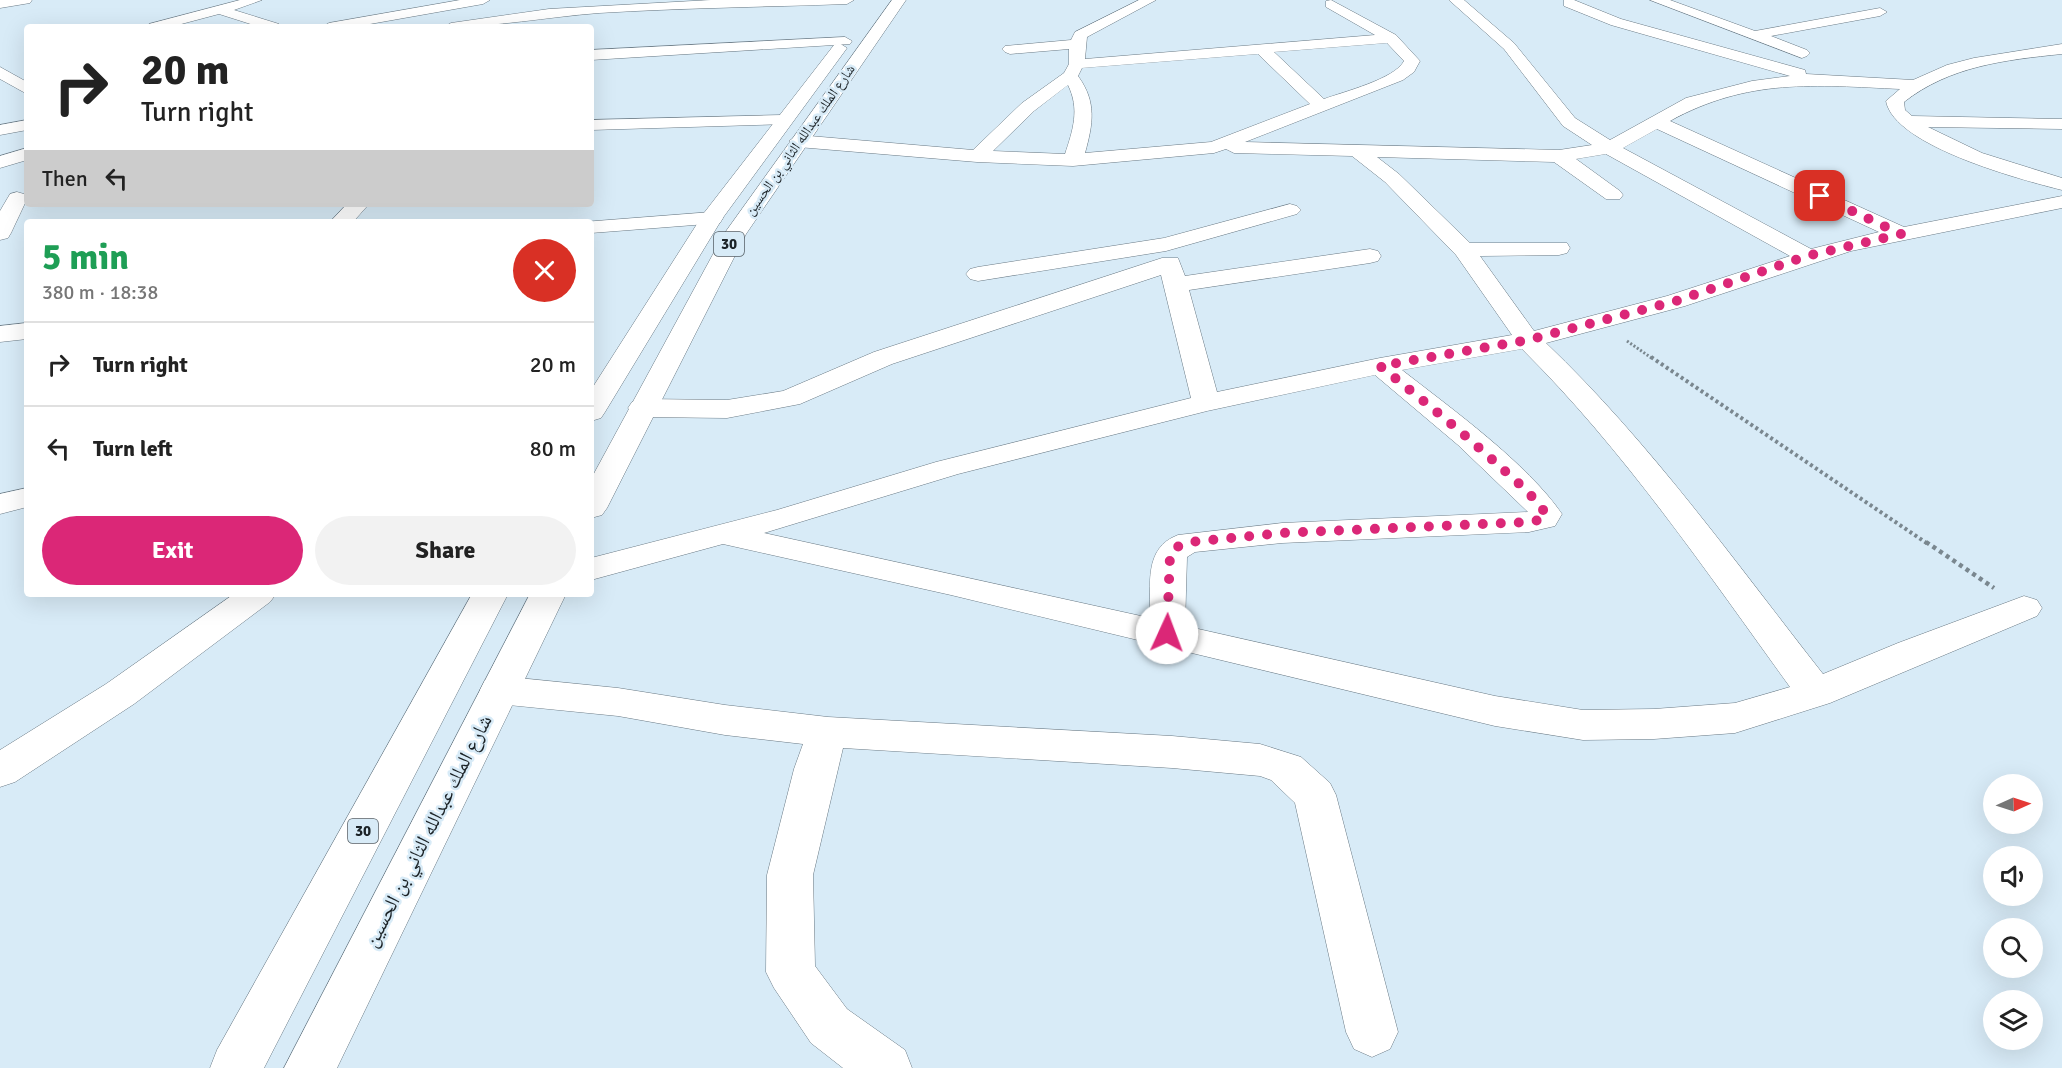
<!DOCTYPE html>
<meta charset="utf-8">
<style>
body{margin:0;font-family:Signika,"Noto Naskh Arabic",sans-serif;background:#f2f2f2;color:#222;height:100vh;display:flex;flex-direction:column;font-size:22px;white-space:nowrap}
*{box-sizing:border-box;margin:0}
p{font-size:20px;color:#767676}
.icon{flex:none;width:33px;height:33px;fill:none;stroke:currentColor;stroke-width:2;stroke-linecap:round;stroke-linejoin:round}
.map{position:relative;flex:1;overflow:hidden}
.sheet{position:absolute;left:24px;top:219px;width:570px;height:378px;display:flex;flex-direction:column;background:#fff;border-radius:6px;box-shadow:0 6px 24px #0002}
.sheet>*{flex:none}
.guide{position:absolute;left:24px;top:24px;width:570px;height:183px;border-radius:6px;box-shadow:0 6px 24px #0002;background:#fff;color:#222;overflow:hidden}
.needle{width:39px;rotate:87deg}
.buttons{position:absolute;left:1983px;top:774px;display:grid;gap:12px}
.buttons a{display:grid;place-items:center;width:60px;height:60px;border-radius:50%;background:#fff;box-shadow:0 6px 24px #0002;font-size:30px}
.pin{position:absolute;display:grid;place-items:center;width:51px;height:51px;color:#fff;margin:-26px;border-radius:12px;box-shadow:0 3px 9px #0006}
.me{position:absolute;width:66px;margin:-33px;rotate:2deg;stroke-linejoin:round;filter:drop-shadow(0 0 4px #0008)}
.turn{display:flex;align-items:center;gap:21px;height:126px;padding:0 18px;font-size:27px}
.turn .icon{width:78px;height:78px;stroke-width:2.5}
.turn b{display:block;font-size:42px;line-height:51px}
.then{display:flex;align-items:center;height:57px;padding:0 18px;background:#0003;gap:12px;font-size:22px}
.round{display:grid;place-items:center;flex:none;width:63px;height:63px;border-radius:32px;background:#f2f2f2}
.headline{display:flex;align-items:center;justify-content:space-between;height:102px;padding:0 18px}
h1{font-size:36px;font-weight:800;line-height:45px;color:#1e9e55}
.button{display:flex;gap:12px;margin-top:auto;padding:12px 18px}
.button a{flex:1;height:69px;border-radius:36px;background:#db2777;color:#fff;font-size:24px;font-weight:800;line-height:69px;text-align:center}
.button a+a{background:#f2f2f2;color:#222}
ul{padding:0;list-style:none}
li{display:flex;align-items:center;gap:18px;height:84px;padding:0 18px;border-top:2px solid #e0e0e0}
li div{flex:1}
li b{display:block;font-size:22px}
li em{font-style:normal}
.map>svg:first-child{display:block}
</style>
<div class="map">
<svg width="2062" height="1068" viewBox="0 0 2062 1068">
<rect width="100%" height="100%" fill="#d8ebf7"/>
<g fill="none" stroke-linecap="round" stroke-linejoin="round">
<g stroke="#697984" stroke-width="1">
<g id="minor">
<polygon points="0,0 32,0 30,3 0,8"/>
<polygon points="240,0 262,0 234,10 279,24 281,27 260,27 219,14 170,27 147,27 149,24"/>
<polygon points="460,0 490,0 483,4 353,27 322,27 329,23"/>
<path d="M711,0h143l-7,4c-83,3 -165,4 -248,9 -52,4 -103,14 -155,14l7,-4 98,-14z"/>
<path d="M1139,0h17l-69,37 -2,22 290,-24 -49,-28v-6l5,-1 65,35 24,26 -6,11 -11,8 -158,62 314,8 33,-5 -29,-19 -59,-77 -55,-49h15l50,43 61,75 35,22 76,-42 66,-17 38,-5 -179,-51 -47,-19v-6h10l47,19 184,51 1,4 107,6 34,-15 27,-7 88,-14v10c-57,6 -112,12 -158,48l1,8 7,6 150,3v10l-134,-2 54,26 80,25v12c-40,-10 -168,-44 -176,-89l14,-12c-85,-4 -152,-11 -230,32l234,106 158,-31v12l-211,43 -166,55 -139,37c104,99 189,219 277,331l75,-31 126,-47 13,4 5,8 -5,8 -207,87 -95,30 -81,6 -71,1 -88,-14 -544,-131 -228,-51 -132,36v-22l186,-48 159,-48 255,-64 -30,-123 -269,89 -92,40 -73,14 -85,-1 -10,-3 -4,-6 4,-6 10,-3 85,1 56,-9 91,-39 288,-94h16l7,18 185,-27 8,2 3,5 -3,5 -8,2 -181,27 28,102 163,-34 132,-23 -56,-80 -71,-73 -33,-26 -118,-3 -8,-4 -12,4 -141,13 -96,-4 -179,-15 -9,-6 9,-6 175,15 49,-47 42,-30 5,-9v-15l-59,5 -5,-2 -3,-3 3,-3 66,-6 4,-8zM1387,43l17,18c-9,18 -61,31 -80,38l-50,-47zM1258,54l52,50 -99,38 -126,11c8,-29 12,-51 -7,-77l4,-8zM1068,85c12,24 5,45 -3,69l-72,-3 41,-40zM1657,129l222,103 -68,17 -188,-101zM1606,154l184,102 -123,40 -133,35 -54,-75 79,-1 8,-2 3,-5 -3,-5h-97l-71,-69 -22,-17 177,5 52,37h14l3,-4 -3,-4 -44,-32zM1522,349c102,101 184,222 268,338l-55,16 -81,6 -71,1 -88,-14 -310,-70 2,-69 8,-5 87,-9 247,-11 26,-6 7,-12c-35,-51 -110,-105 -160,-144zM1375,375l83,70 70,67 -246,11 -104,12c-35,13 -27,50 -28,83l-386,-85 194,-59 249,-63z"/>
<polygon points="1650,0 1670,0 1755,31 1880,8 1887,12 1880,16 1771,36 1807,50 1810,53 1807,56 1802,58"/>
<polygon points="845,37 852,41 850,44 591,60 591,50"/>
<polygon points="0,67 27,82 27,94 0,79"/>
<polygon points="783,115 789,116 792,120 789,124 591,130 591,120"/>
<polygon points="27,120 27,130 0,135 0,125"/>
<polygon points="27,148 27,160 0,168 0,156"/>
<polygon points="17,192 24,194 27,199 11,233 8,238 0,240 0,211 10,194"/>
<polygon points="347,204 369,204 353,222 330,222"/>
<polygon points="1290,204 1297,206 1301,210 1297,214 1166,251 978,281 970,279 966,274 970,269 978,267 1164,238"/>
<polygon points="712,212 720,213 723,218 720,223 591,233 591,222 583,222"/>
<polygon points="27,323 27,339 0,342 0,326"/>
<polygon points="27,488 27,507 0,514 0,494"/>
<polygon points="234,594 276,594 270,602 134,704 15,782 0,787 0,750 106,684"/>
<polygon points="499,676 618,688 725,705 828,717 1172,736 1260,744 1301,757 1330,783 1336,795 1398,1032 1390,1049 1372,1057 1354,1049 1346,1032 1295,803 1271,780 1260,776 1172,768 843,748 813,875 815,966 847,1009 905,1050 912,1068 843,1068 811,1043 774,988 766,972 767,875 794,769 803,744 725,735 618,716 499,704 485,700 480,690 485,680"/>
</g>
</g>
<g stroke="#697984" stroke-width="1">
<g id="major">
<polygon points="892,0 906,0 746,234 607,508 602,515 591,518 591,479 724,234"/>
<polygon points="839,43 847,48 722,219 605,412 601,418 591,421 591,390 704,213 834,45"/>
<polygon points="472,594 508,594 264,1068 210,1068 217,1050"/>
<polygon points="530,594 566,594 337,1068 284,1068"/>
</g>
</g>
<polyline stroke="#7a878f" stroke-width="3" stroke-dasharray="2 2" stroke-linecap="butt" points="1627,341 1653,359"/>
<polyline stroke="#7a878f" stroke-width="4" stroke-dasharray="3 3" stroke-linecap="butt" points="1651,357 1928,544"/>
<polyline stroke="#7a878f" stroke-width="4.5" stroke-dasharray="4 4" stroke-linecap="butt" points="1926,542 1994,588"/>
<use href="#minor" fill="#fff" fill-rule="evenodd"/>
<use href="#major" fill="#fff" fill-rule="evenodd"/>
</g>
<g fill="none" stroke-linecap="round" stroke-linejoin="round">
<path stroke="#db2777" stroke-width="10" stroke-dasharray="0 18" d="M1167,633l3,-78 7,-8 14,-5 91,-9 247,-11 15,-3 2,-5c-13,-19 -32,-35 -49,-50 -37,-34 -77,-66 -117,-98l148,-26 148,-39 131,-45 94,-22 -81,-38"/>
</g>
<g text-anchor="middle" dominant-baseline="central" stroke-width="5" stroke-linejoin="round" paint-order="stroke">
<g font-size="14" fill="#1b2226" stroke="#d8ebf7">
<text transform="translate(800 140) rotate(-55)">شارع الملك عبدالله الثاني بن الحسين</text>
</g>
<g fill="#d8ebf7" stroke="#545e65" stroke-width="1.5">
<rect x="714" y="232" width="30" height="24" rx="4.5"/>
<rect x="348" y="819" width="30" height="24" rx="4.5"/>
</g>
<g font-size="15" font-weight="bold" fill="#1b2226">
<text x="729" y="244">30</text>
<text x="363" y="831">30</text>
</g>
<g font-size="20" fill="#1b2226" stroke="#d8ebf7">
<text transform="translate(428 831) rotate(-63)">شارع الملك عبدالله الثاني بن الحسين</text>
</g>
</g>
</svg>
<div class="buttons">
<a><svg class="needle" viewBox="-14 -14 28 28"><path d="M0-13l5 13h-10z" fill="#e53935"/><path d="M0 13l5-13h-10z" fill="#767676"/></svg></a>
<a><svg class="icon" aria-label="sound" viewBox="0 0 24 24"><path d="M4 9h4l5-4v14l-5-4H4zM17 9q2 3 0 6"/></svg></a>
<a><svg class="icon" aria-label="search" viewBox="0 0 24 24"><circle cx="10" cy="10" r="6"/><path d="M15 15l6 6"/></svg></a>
<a><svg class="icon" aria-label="layers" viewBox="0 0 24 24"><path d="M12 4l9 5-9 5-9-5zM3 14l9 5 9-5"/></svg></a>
</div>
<div class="pin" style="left:1820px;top:196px;background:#d93025"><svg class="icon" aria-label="arrive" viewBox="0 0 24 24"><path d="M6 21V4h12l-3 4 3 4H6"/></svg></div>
<svg class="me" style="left:1167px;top:633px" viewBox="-20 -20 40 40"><circle r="19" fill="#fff"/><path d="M0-13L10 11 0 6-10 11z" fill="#db2777"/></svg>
<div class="guide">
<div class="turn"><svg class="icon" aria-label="right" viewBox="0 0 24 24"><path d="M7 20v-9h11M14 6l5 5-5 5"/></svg><div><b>20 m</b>Turn right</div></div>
<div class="then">Then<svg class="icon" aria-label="left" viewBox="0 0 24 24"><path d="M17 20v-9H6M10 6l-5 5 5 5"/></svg></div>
</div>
<section class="sheet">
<div class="headline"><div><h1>5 min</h1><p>380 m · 18:38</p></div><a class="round" style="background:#d93025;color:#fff"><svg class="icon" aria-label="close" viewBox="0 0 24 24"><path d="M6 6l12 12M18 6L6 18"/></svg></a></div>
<ul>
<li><svg class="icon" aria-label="right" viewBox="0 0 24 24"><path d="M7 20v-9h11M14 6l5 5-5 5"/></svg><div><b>Turn right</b></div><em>20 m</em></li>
<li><svg class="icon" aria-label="left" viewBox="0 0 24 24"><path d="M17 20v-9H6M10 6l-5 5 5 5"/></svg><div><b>Turn left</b></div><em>80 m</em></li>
</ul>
<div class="button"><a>Exit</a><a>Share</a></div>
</section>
</div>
